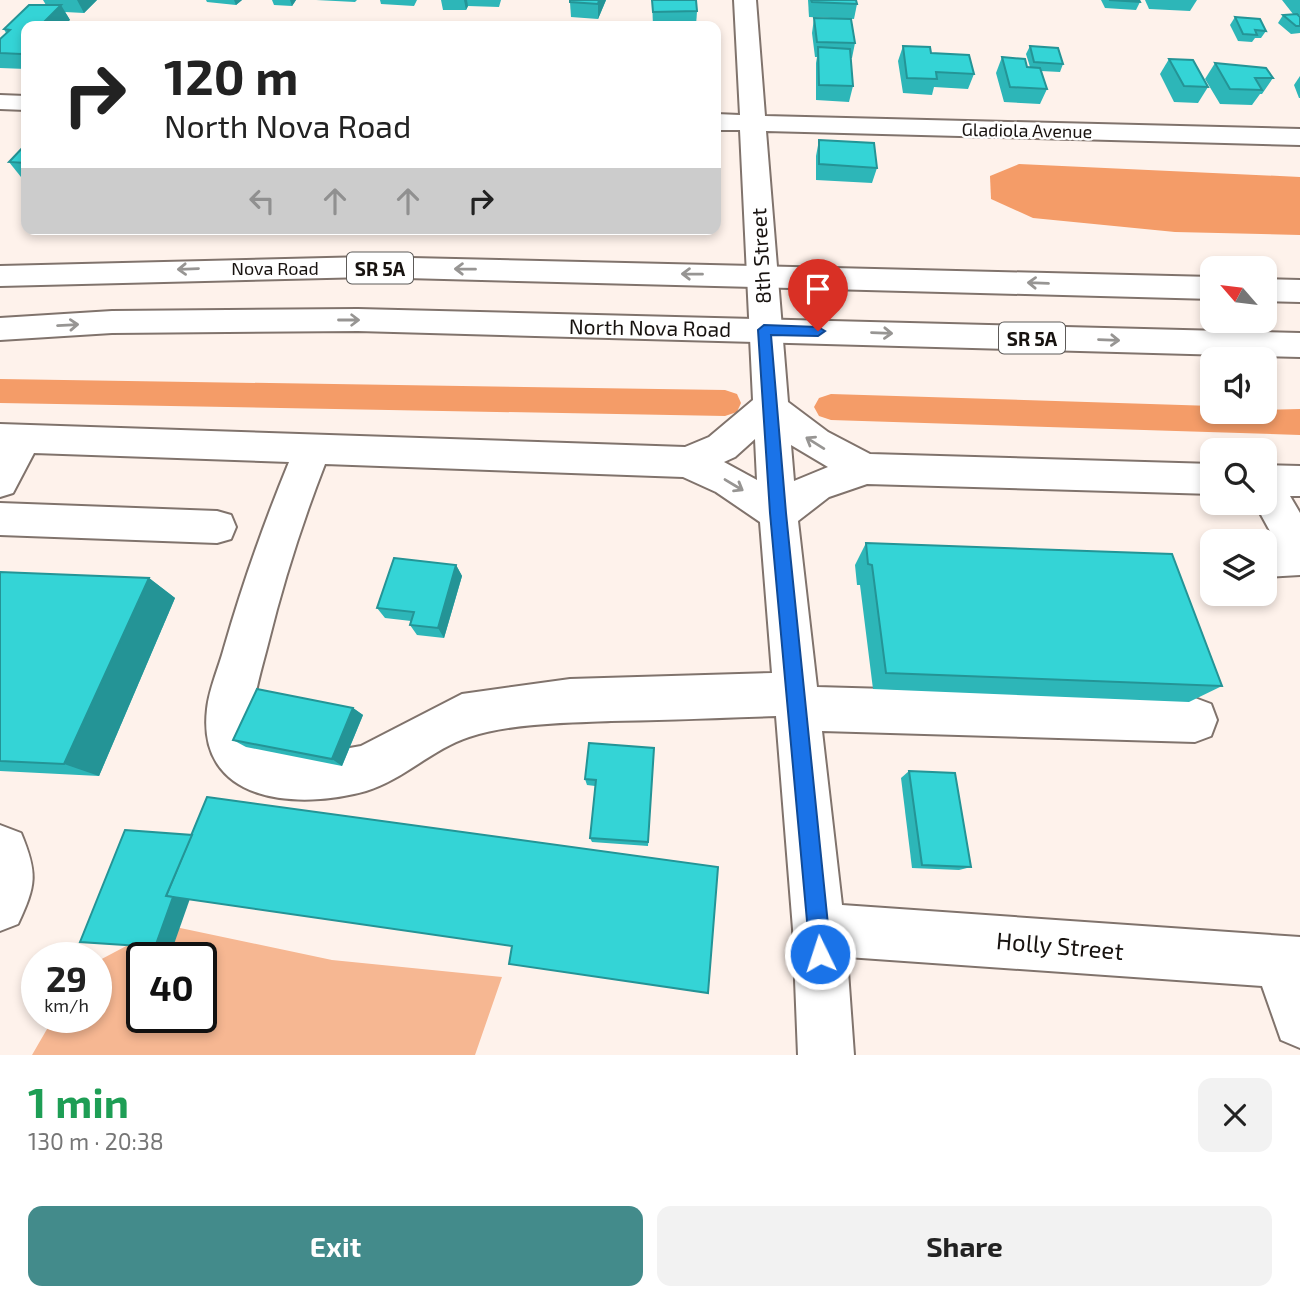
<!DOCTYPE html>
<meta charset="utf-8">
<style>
body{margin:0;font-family:"Exo 2",sans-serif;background:#f2f2f2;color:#222;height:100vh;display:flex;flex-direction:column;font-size:26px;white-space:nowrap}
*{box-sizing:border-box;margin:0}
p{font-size:23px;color:#767676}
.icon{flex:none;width:38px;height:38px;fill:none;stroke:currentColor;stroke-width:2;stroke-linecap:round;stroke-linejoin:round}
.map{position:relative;height:1055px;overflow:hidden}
.sheet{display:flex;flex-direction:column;background:#fff;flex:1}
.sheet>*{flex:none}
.hud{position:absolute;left:21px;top:21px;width:700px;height:214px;border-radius:14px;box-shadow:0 4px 10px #0003;background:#fff;color:#222;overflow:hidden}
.needle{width:46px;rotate:298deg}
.fabs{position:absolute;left:1200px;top:256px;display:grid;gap:14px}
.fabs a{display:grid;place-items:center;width:77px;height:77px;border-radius:14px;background:#fff;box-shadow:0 4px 10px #0003;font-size:35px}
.speed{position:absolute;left:21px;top:942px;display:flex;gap:14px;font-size:35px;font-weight:700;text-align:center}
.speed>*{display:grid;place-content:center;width:91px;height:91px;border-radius:50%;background:#fff;box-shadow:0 4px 10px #0003;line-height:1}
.speed small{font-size:18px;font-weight:400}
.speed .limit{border:4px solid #111;border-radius:10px;background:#fff;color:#111}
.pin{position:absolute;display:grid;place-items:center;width:60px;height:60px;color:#fff;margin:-72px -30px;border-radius:50% 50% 50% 0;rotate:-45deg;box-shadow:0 0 7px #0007}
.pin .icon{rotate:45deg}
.me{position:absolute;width:77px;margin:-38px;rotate:356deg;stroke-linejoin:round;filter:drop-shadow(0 0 5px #0008)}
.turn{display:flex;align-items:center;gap:24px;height:147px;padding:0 28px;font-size:32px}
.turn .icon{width:91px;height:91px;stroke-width:2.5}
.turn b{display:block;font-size:49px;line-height:60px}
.lanes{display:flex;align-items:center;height:66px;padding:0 28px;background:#0003;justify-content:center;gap:35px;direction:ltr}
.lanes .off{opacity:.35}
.round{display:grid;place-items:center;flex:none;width:74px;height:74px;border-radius:14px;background:#f2f2f2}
.summary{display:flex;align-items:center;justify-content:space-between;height:119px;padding:0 28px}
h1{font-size:42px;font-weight:700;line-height:52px;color:#1e9e55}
.cta{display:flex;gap:14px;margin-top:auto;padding:14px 28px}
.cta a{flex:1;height:80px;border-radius:14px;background:#438b8b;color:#fff;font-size:28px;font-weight:700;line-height:80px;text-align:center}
.cta a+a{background:#f2f2f2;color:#222}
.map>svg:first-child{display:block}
</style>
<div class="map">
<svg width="1300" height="1055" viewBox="0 0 1300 1055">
<rect width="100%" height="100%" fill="#fef2eb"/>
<path fill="#f6b792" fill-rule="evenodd" d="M166,925l166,35 170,17 -27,78h-443l22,-38h42v-55zM142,957h59v60h-59z"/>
<polygon fill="#f49c68" points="1019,164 1300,177 1300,235 1175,232 1033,218 991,199 990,176"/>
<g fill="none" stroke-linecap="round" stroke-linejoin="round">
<g fill="#f49c68" fill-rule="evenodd">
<polygon points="0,379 725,390 737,394 741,403 737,412 725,416 0,403"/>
<polygon points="831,394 1213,406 1213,411 1300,409 1300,435 831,420 819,416 814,407 819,398"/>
</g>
<g stroke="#80736c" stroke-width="4">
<g id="minor">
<path d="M734,0h22l9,116 535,13v16l-534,-14 22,271 40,30 42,22 343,10v30l-346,-10 -38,13 -31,24 19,166 378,11 16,6 6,16 -6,16 -16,6 -373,-11 20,174 458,32v111l-19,-8 -19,-54 -415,-29 7,98h-56l-5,-126 -17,-213c-55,2 -110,4 -165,5 -46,2 -98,2 -142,16 -37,12 -66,43 -103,54 -67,19 -170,13 -159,-82 2,-20 12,-42 17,-61 18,-63 40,-125 65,-186l-255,-9 -21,40 -13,4v-73l685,23 24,-10 44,-37 -13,-270h-24v-16l24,1zM755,439l2,41 -33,-18 11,-5zM791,445l37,22 -34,14zM325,464l358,13 33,15 44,30 12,151 -202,6 -108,15 -101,52 -45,8 -46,-3 -16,-12c-5,-33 6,-63 14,-95 15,-61 34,-121 57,-180z"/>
<polygon points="0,95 26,96 26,110 0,109"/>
<polygon points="1265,465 1300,466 1300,496 1290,496 1300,513 1300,575 1265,577 1265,543 1276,542 1254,502 1265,502"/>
<polygon points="0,503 217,511 231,515 236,527 231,539 217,543 0,535"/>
<path d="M0,825l21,8c17,41 15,52 -3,91l-18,7z"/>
</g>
</g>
<g stroke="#80736c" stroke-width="4">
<g id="major">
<polygon points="368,257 1213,277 1213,299 368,277 0,286 0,266"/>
<polygon points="1265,279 1300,280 1300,302 1265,301"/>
<polygon points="358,309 1300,333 1300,357 358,331 112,333 0,340 0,318 112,311"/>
</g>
</g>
<use href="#minor" fill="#fff" fill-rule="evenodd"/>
<use href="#major" fill="#fff" fill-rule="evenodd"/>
</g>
<g fill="#2db6b8">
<polygon points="43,0 97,0 84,13 65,12 70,20 26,26 26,69 0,68 0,39 6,33 4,29 46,5"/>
<polygon points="206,0 242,0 236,5 207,2"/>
<polygon points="272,0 296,0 292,6 274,5"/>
<polygon points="316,0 357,0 355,2"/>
<polygon points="373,0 417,0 414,6 381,4 380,0"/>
<polygon points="441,0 501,0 499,7 468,6 466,10 443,10"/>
<polygon points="570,0 606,0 598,19 571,17 570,2"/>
<polygon points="652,0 696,0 697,11 696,26 653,26"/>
<polygon points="808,0 856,0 857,4 854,19 809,17"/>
<polygon points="1101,0 1139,0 1140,2 1136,10 1105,8"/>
<polygon points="1145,0 1197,0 1190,11 1149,9"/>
<polygon points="1282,0 1300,0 1300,15 1297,15 1300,17 1300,33 1291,34 1278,23 1283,15 1293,14"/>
<polygon points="1235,17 1266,31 1261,38 1255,38 1252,42 1238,41 1230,25"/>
<polygon points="814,18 855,43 852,58 851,58 853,86 849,102 816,100 816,63 817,57 815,57 812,33"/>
<polygon points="903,46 931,53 974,74 968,89 934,87 932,95 903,93 898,61"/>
<polygon points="1030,46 1063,64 1060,72 1041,71 1047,89 1040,104 1004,102 996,73 1002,57 1030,67 1026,54"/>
<polygon points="1169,59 1208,87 1198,103 1174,102 1160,74"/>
<polygon points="1215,63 1273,78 1262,94 1260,94 1252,105 1220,104 1205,79"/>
<polygon points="1300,76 1300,98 1299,98 1294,85"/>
<polygon points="819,140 877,168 872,183 816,180 816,156"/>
<polygon points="26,144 26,178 21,177 9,162"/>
<polygon points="866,543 1222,686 1189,702 873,689 860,585 857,585 855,565"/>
<polygon points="456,565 462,576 444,638 417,635 410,625 411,621 385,618 377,608"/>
<polygon points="0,572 149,578 175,598 99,776 0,771"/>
<polygon points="353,708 363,715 342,766 246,747 233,740"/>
<polygon points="654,748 648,846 592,842 590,838 595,786 587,785 585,779"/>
<polygon points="909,771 971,867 959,870 912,868 901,778"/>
</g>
<g fill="#249496">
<polygon points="77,0 97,0 84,13"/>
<polygon points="234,0 242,0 236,5"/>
<polygon points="290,0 296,0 292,6"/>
<polygon points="464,0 467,0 468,6 466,10"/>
<polygon points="599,0 606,0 598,19 598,4"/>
<polygon points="61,5 70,20 64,26 40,26"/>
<polygon points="26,49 26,61 21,54"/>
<polygon points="456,565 462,576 444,638 438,628"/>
<polygon points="149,578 175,598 99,776 64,764"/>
<polygon points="353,708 363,715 342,766 332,759"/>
<polygon points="195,835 211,839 173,947 155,947"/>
</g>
<g fill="#34d4d6" stroke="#249496" stroke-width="2">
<polygon points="570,0 599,0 598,4 570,2"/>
<polygon points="652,0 696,0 697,11 653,12"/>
<polygon points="811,0 856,0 857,4 812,2"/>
<polygon points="1109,0 1139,0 1140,2"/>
<polygon points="29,5 61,5 40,26 26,26 26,49 21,54 0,53 0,39 10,30 4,29"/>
<polygon points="1297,14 1300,17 1300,26 1296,26 1283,15"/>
<polygon points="1235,17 1260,19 1266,31 1255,30 1257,35 1243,34"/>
<polygon points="814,18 851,19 855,43 817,42"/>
<polygon points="903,46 930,47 931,53 969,55 974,74 936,72 937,79 907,78"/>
<polygon points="1030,46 1058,48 1063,64 1034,62"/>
<polygon points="818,47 850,49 853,86 819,85"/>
<polygon points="1002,57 1025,59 1027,67 1040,68 1047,89 1010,87"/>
<polygon points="1169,59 1193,60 1208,87 1184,86"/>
<polygon points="1215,63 1266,68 1273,78 1255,78 1262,90 1230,89"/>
<polygon points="819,140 874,143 877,168 819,164"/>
<polygon points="26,144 26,163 9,162"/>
<polygon points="866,543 1172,554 1222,686 886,673 872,565 868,564"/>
<polygon points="394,558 456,565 438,628 410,625 414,612 377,608"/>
<polygon points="0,572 149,578 64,764 0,761"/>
<polygon points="257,689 353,708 332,759 233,740"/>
<polygon points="589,743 654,748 648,842 590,838 596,780 585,779"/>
<polygon points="909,771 955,773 971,867 922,865"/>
<polygon points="207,797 718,867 708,993 509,964 512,946 166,896"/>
<polygon points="125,830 192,835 166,896 173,897 155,947 80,942"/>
</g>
<defs><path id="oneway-shaft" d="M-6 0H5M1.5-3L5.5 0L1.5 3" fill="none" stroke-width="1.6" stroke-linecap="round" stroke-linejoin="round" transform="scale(1.75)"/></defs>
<g stroke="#979593">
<use href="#oneway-shaft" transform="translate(188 269) rotate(178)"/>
<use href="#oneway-shaft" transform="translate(465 269) rotate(-179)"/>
<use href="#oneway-shaft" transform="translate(692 274) rotate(-179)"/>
<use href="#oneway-shaft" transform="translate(1038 283) rotate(-178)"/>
<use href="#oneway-shaft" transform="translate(349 320)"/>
<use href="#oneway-shaft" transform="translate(68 325) rotate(-3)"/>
<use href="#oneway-shaft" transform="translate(882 333) rotate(2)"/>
<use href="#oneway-shaft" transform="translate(1109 340) rotate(2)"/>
<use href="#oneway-shaft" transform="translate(815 443) rotate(-148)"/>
<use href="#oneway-shaft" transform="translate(734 485) rotate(31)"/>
</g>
<polygon fill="#1a73e8" stroke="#114b97" stroke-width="2" points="764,325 818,327 825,331 818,336 771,335 786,513 831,954 828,962 820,965 813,962 810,954 770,513 758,330"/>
<g text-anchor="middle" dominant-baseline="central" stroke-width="5" stroke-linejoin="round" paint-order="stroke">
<g font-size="18" fill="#181310" stroke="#fff">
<text transform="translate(1027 130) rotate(1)">Gladiola Avenue</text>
<text x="275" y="268">Nova Road</text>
</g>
<g fill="#fff" stroke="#5d5a58" stroke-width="2">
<rect x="347" y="252.5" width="66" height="31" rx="5"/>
<rect x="999" y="322.5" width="66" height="31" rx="5"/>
</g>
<g font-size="19" font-weight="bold" fill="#181310">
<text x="380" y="268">SR 5A</text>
<text x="1032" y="338">SR 5A</text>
</g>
<g font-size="21" fill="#181310" stroke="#fff">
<text transform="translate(760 256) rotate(-93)">8th Street</text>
<text transform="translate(650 327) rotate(1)">North Nova Road</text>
</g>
<g font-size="24" fill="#181310" stroke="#fff">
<text transform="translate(1060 945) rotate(5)">Holly Street</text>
</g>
</g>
</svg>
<div class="fabs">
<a><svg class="needle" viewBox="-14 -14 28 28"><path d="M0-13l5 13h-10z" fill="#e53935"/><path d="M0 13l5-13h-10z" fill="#767676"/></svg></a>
<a><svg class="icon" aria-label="sound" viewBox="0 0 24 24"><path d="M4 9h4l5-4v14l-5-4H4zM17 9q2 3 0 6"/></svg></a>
<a><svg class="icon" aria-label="search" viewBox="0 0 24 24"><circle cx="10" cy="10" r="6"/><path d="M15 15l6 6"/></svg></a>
<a><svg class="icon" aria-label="layers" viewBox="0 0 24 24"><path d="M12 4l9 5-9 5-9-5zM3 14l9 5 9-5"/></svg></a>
</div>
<div class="speed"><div>29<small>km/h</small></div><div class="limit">40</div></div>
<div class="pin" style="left:818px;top:331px;background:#d93025"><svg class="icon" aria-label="arrive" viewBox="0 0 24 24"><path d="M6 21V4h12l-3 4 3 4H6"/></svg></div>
<svg class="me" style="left:820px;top:954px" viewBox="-20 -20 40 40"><circle r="17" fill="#1a73e8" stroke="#fff" stroke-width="3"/><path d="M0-11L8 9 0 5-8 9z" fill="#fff"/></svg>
<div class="hud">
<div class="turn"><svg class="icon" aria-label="right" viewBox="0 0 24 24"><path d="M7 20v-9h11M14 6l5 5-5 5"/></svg><div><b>120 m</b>North Nova Road</div></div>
<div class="lanes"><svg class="icon off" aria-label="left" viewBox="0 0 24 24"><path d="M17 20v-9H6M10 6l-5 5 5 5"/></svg><svg class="icon off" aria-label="ahead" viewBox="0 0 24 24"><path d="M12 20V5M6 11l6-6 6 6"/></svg><svg class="icon off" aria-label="ahead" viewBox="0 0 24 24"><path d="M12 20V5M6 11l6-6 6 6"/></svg><svg class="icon" aria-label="right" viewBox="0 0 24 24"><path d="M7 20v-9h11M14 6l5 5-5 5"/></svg></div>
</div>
</div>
<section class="sheet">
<div class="summary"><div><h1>1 min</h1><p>130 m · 20:38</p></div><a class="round"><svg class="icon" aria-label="close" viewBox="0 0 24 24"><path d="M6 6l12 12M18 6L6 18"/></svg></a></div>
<div class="cta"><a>Exit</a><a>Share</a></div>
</section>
